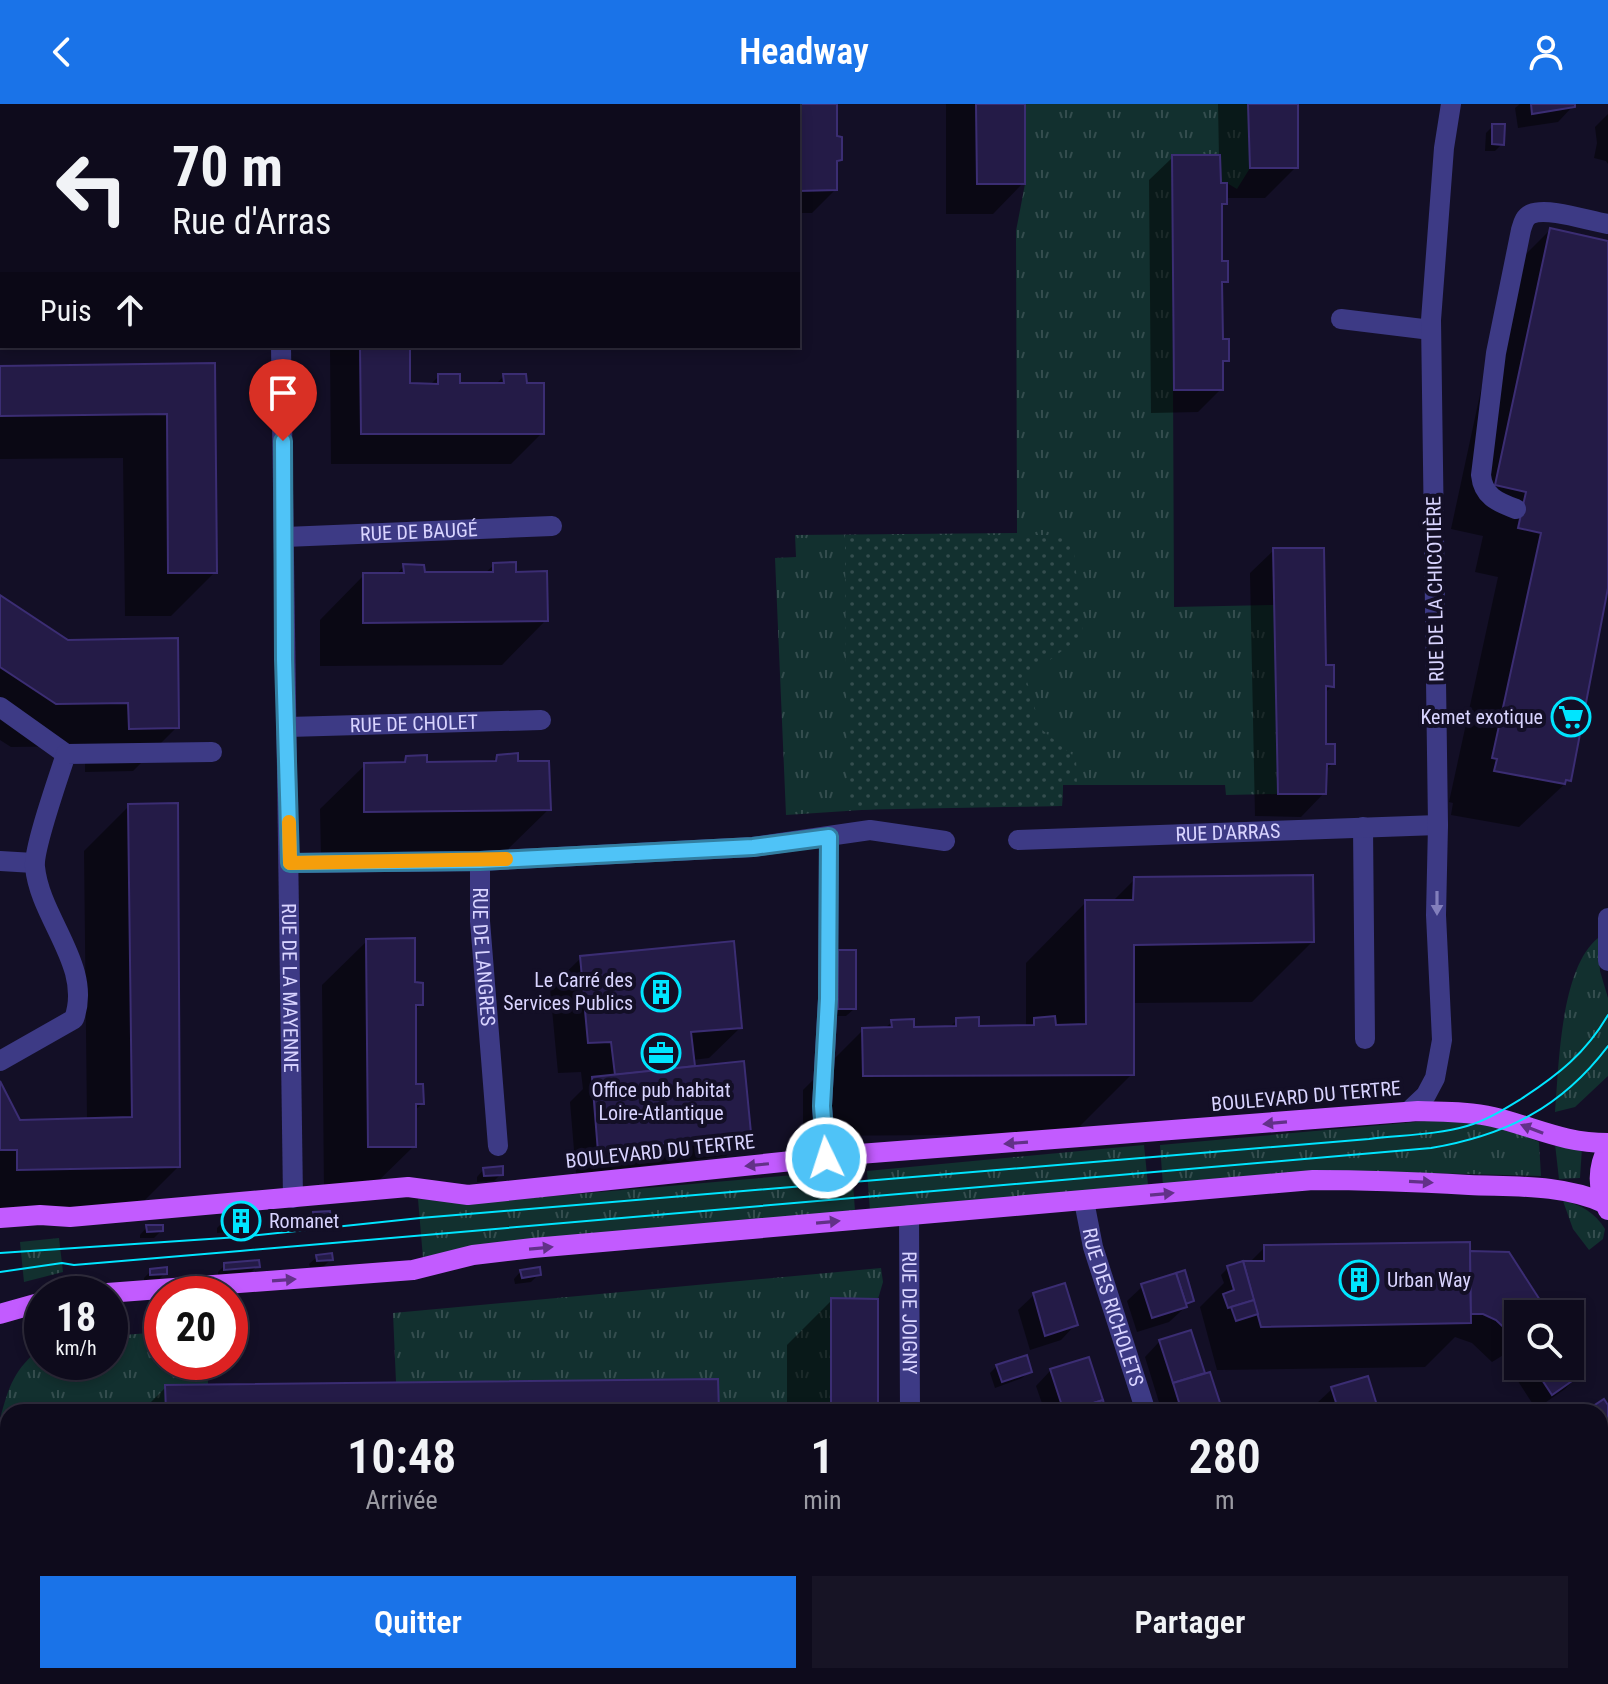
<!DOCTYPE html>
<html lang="fr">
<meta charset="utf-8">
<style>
body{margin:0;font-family:"Roboto Condensed",sans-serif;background:#171425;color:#f1f3f6;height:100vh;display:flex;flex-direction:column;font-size:30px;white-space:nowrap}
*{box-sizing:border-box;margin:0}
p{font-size:26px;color:#9b9ba3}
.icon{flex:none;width:44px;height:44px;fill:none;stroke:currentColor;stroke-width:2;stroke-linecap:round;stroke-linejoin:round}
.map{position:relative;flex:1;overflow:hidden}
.sheet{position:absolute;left:0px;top:1300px;width:1608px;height:280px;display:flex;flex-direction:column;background:#0e0b1c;border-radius:24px 24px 0 0;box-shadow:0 4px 12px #0003,0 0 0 2px #2e2b3b}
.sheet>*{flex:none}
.banner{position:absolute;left:0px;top:0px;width:800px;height:244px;box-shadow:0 4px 12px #0003,0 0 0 2px #2e2b3b;background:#0e0b1c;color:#f1f3f6;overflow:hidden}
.controls{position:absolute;left:1504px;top:1196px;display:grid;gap:16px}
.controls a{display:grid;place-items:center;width:80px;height:80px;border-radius:0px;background:#0e0b1c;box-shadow:0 4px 12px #0003,0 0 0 2px #2e2b3b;font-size:40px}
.speed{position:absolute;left:24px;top:1172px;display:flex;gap:16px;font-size:40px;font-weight:700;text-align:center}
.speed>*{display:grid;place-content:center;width:104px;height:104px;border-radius:50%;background:#0e0b1c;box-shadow:0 4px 12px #0003,0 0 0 2px #2e2b3b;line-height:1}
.speed small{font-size:20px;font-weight:400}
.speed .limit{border:12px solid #d22;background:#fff;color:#111}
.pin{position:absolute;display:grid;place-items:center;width:68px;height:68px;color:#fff;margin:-82px -34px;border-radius:50% 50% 50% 0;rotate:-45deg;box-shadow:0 0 8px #0007}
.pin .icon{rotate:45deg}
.me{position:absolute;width:88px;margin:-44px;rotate:356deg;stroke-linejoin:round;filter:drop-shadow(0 0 6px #0008)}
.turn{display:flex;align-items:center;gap:28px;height:168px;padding:0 40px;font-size:36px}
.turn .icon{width:104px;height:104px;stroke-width:2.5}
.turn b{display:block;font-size:56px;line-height:68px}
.then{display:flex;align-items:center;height:76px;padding:0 40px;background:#0003;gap:16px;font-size:30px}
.eta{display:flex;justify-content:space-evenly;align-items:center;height:136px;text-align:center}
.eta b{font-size:48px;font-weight:600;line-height:56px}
.button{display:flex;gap:16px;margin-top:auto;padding:16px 40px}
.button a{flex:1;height:92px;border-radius:0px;background:#1a73e8;color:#fff;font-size:32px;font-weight:600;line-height:92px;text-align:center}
.button a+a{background:#171425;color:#f1f3f6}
header{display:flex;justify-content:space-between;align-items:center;height:104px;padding:0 40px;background:#1a73e8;color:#fff;font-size:36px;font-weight:600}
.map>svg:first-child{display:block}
</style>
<header><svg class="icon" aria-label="back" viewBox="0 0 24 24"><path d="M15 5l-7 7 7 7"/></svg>Headway<svg class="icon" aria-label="person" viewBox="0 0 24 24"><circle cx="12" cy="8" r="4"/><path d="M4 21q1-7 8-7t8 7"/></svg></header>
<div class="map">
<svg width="1608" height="1580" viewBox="0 0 1608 1580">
<defs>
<pattern id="grass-tufts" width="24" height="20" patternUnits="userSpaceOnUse" patternTransform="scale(2)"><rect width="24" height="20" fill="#12302f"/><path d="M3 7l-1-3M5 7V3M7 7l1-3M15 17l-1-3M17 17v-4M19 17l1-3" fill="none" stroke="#344d4e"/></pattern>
<pattern id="park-dots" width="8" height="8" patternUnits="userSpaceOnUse" patternTransform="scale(2)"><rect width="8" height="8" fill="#12302f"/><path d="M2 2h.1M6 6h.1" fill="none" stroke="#344d4e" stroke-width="1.8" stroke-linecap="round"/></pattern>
</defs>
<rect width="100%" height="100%" fill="#130f26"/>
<g fill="url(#grass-tufts)">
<polygon points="1025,0 1248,0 1250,64 1237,85 1227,79 1221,79 1220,51 1172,51 1174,503 1274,501 1278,690 1226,691 1225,681 1063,681 1062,702 892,704 786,711 775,454 796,453 795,431 1017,429 1016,127 1025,80"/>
<rect x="0" y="28" width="2" height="159"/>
<path d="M1598,834l2,33 8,27v78l-33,31 -20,5c4,-46 5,-143 43,-174z"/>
<polygon points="1460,1014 1521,1030 1539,1038 1541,1072 1349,1067 1163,1082 1160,1041"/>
<polygon points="1555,1040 1582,1043 1580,1074 1559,1075"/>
<polygon points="1144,1041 1148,1081 870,1107 867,1067"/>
<polygon points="852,1066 855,1107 423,1154 418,1095 474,1099"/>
<path d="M1563,1097c18,3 32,12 42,28l-2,10 -14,11 -16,-21z"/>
<polygon points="59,1134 63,1168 24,1178 20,1138"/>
<polygon points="881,1164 883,1178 878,1195 831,1195 831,1308 719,1308 718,1275 396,1278 393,1209"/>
<path d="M162,1228v30h45l1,22 -43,1 1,27h-158v264h41l3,8h-52v-265c9,-33 14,-50 42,-72v15h68v-26z"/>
<rect x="249" y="1572" width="36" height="8"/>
<rect x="571" y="1572" width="57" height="8"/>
<rect x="751" y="1572" width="79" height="8"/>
</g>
<polygon fill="url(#park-dots)" points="845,431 1072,431 1083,531 1026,574 1041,625 1076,654 1077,681 1063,681 1062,702 847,706"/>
<g fill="#0007" fill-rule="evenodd">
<rect x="328" y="0" width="78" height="2"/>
<rect x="576" y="0" width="70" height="2"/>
<polygon points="765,0 835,0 835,34 840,55 835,60 835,86 812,109 798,109 798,2"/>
<polygon points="946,0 1023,0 1023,79 993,110 946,110"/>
<polygon points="1218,0 1296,0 1296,63 1265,94 1225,94 1225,99 1220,105 1220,159 1226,177 1220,183 1221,237 1227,256 1221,261 1221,285 1198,308 1151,309 1149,76 1173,53 1219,53"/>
<polygon points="1520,0 1573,0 1573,2 1558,18 1518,24 1515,4"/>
<polygon points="1608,10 1608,60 1606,57 1594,54 1597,39 1595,23"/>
<polygon points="1493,22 1502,40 1495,47 1485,47 1486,29"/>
<polygon points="1550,126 1608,139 1608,475 1569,676 1519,723 1451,711 1453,699 1449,698 1498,473 1475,468 1483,432 1451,425 1506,170"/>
<polygon points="330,242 408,242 408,281 430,281 439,272 458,281 495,281 504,272 542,329 511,360 331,360"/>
<polygon points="213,262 215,468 171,512 125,512 123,354 0,355 0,264"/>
<polygon points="1274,446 1332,582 1324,590 1324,642 1333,659 1325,667 1324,689 1301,713 1255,712 1250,469"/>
<polygon points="494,461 514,470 546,516 502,561 320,562 320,516 364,471 396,471 404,462 423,470 484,470"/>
<polygon points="0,494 177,623 133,667 85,668 85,642 11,643 0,636"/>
<polygon points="498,652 517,659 549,705 504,749 321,751 320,705 365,661 401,660 407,654 426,660 491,659"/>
<polygon points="129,702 178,1063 134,1107 0,1109 0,981 19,1018 87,1016 84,747"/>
<polygon points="1135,775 1312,838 1252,898 1132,899 1132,970 1072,1030 803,1032 803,986 863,926 884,925 892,918 912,925 949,924 957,916 977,924 1026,923 1026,859 1086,798 1112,798"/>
<polygon points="367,837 413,880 421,900 414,907 414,982 422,1000 414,1007 414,1042 369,1086 324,1087 322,881"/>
<path d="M581,854l159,70 -31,30 -17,2 1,5 -4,4 60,63 -23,24 -150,18 -6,-72 13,-13 -2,-17 -23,1 -8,-85zM727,1030v4l-138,17 -1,-4z"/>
<polygon points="832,855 854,905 846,912 832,912"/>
<polygon points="484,1065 501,1070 494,1077 477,1078 477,1073"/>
<polygon points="314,1110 329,1113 321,1120 307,1121 307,1118"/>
<polygon points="224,1117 257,1119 250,1126 217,1129 217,1124"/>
<polygon points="147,1123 161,1127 154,1134 140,1134 140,1131"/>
<polygon points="1265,1143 1468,1152 1547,1210 1518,1210 1518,1242 1492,1258 1472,1239 1455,1233 1425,1263 1217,1266 1200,1203 1224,1179 1221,1171 1228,1164 1249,1159"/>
<polygon points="317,1153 331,1155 324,1162 310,1163 309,1160"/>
<polygon points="225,1161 257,1162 250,1169 218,1172 218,1168"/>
<polygon points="151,1167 165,1169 158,1176 144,1178 144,1174"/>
<polygon points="521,1167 539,1170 531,1178 515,1180 514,1175"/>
<polygon points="1143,1182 1192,1197 1169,1218 1137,1228 1127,1197"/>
<polygon points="1034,1191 1076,1220 1061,1236 1030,1246 1018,1206"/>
<polygon points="832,1196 876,1308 787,1308 787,1241"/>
<polygon points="1190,1228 1204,1272 1221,1308 1162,1308 1145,1253 1160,1237"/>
<polygon points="1088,1255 1104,1308 1045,1308 1036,1282 1051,1266"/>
<polygon points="1570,1255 1580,1270 1565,1285 1536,1305 1510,1265 1518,1257 1518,1262 1570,1262"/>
<polygon points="997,1262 1029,1267 1022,1274 995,1284 990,1269"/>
<polygon points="166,1283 717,1308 141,1308"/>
<polygon points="1332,1285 1377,1308 1319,1308 1316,1300"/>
<polygon points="1608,1419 1608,1443 1600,1444 1600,1420"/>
<polygon points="1608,1550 1608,1570 1599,1576 1595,1572 1600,1572 1600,1556"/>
<rect x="241" y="1572" width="89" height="8"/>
<rect x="606" y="1572" width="111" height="8"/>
<rect x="787" y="1572" width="88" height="8"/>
<polygon points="1136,1572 1190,1572 1192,1580 1138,1580"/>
<polygon points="1247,1572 1290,1572 1266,1580 1249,1580"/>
<polygon points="1338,1572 1372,1572 1355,1580 1341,1580"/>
</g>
<g fill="#241b47" stroke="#3b2d73" stroke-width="2">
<rect x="358" y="0" width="50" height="2"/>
<rect x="599" y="0" width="49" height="2"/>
<polygon points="787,0 837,0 837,32 842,33 842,56 837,57 837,86 798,87 798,2"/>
<polygon points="976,0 1025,0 1025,80 977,80"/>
<polygon points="1248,0 1298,0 1298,64 1250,64"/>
<polygon points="1531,0 1575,0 1575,3 1532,10"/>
<polygon points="1492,20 1505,20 1504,41 1492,40"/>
<polygon points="1172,51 1220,51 1221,79 1227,79 1227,100 1222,100 1222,157 1228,157 1228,178 1222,178 1223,235 1229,235 1229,257 1223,257 1223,286 1174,286"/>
<polygon points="1550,124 1608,137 1608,484 1571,677 1566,676 1565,680 1494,667 1497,655 1492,654 1541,429 1518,424 1526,388 1495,381"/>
<polygon points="360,242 410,242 410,279 438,280 438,270 460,270 460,279 504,279 503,270 526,270 527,279 544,279 544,330 361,330"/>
<polygon points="215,259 217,469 168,469 167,310 0,312 0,262"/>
<polygon points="1273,444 1324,444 1326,561 1334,561 1334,583 1326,582 1326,640 1335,640 1335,660 1327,660 1326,690 1278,690"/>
<polygon points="516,458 516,468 547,467 548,517 363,519 363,469 404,469 403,460 424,461 425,468 493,468 493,459"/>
<polygon points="0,491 68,536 178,534 179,624 129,625 128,599 56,600 0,563"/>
<polygon points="518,649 518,657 549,657 551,706 364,708 364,659 405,658 406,652 427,651 427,658 496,657 497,651"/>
<polygon points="178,699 180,1063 17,1066 17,1046 0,1046 0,977 20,1016 132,1013 128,700"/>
<polygon points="1313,771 1314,838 1134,841 1134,971 863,972 862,924 892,923 891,916 914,915 914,923 956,922 956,914 979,913 979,922 1034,921 1034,914 1055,912 1056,921 1086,920 1085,796 1133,796 1134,773"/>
<polygon points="415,834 415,878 423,879 423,901 416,901 416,980 423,980 424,1000 416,1000 416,1043 368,1043 366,835"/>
<polygon points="734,837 742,924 691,928 695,962 615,971 611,938 588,939 580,852"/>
<rect x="838" y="846" width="18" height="59"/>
<polygon points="744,957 751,1029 598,1048 592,973"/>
<polygon points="503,1062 503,1071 484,1072 483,1064"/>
<polygon points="330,1107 331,1113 314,1115 313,1108"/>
<polygon points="258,1112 259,1119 224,1122 223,1115"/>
<polygon points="146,1121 163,1121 163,1127 147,1128"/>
<polygon points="1470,1138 1471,1219 1261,1223 1243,1157 1264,1157 1264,1141"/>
<polygon points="1470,1147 1509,1148 1549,1210 1518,1210 1517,1236 1496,1216 1483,1210 1471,1210"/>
<polygon points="332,1149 333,1156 317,1157 316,1151"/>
<polygon points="259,1156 260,1163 224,1166 224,1159"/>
<polygon points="1243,1157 1254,1196 1228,1204 1223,1190 1234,1186 1227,1162"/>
<polygon points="167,1163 167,1170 150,1171 150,1165"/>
<polygon points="540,1163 541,1171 522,1174 520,1166"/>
<polygon points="1185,1166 1194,1197 1186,1200 1176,1169"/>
<polygon points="1176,1169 1187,1203 1152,1214 1141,1180"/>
<polygon points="1065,1179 1078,1221 1045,1232 1033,1189"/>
<polygon points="831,1194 878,1195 878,1308 831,1308"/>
<polygon points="1254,1196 1258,1210 1236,1217 1231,1203"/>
<polygon points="1191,1226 1205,1269 1173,1279 1159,1236"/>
<polygon points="1027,1251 1032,1268 1002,1278 996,1261"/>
<polygon points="1570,1251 1582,1270 1552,1291 1533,1262 1570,1262"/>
<polygon points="1089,1253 1103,1296 1064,1308 1050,1265"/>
<polygon points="1210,1268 1223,1308 1182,1308 1173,1279"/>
<polygon points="1368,1272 1379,1308 1339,1308 1331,1283"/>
<polygon points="718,1275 719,1308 166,1308 165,1281"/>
<polygon points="1604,1295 1608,1301 1608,1345 1600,1351 1600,1308 1584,1308"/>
<polygon points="1103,1296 1106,1308 1066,1308"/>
<polygon points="1290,1302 1292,1308 1271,1308"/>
<polygon points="1608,1417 1608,1438 1600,1439 1600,1418"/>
<polygon points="1608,1548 1608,1570 1606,1571 1600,1562 1600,1553"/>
<rect x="285" y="1572" width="47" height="8"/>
<rect x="628" y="1572" width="91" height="8"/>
<rect x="830" y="1572" width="47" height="8"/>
<polygon points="1156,1572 1192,1572 1194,1580 1159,1580"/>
<polygon points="1347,1572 1369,1572 1349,1578"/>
</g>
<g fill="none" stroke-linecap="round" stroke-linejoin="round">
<g stroke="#3d3a85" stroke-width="20">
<polyline points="279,0 279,2"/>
<polyline points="0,7 2,7"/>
<polyline points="1341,215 1431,226"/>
<path id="s1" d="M281,242l12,852"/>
<path d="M1516,405c-19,-7 -33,-13 -35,-34l15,-122 25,-123c2,-6 3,-13 10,-16 17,-7 58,7 77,10"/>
<path id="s2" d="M285,433l267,-11"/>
<polyline points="0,603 66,650"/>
<path id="s3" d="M288,623l253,-7"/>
<polyline points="1363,723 1365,935"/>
<path id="s4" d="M1018,736l420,-15"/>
<polyline points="0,757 34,759"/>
<polyline points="480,757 753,743 870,726 945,737"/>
<path id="s5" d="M290,759l190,-2v60l18,225"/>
<polyline points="1608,814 1608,857"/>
<path d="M0,957l74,-42c19,-53 -34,-100 -39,-152 -2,-18 24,-91 31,-113l146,-2"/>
<polyline points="1408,1008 1426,991 1435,974 1442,936 1436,811 1438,721 1431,216 1444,44 1451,0"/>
<polyline points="826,1054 822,1002 828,895 829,733"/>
<path id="s6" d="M1084,1097l9,46 53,165"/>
<path id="s7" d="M909,1111l1,197"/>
<polyline points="1600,1391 1608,1389"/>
<polyline points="914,1572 914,1580"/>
<polyline points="1230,1572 1233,1580"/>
</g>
<g stroke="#c25bff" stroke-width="20">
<path d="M1608,1043c-11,21 -11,42 0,63"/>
<path d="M0,1114l40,-3 30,2 338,-30 60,8 391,-41 559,-43c24,1 50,0 75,6 42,10 70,26 115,26"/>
<path d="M94,1190l319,-24 60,-15 60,-7 780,-68c52,0 104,2 156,5 45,2 92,-1 135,18"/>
<polyline points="0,1210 42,1198"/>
</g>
<g stroke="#00e5ff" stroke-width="2">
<path d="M0,1149l239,-16 181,-19 949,-79c32,-4 67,-4 98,-13 20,-6 36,-16 54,-27 37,-24 65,-46 87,-84"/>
<path d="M0,1168l62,-9 12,2 166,-14 1191,-103c75,-13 130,-40 177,-102"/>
</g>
</g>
<defs><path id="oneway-solid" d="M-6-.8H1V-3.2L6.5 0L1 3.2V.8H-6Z" transform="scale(2)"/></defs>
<use fill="#837fbc" href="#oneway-solid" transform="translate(1437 799) rotate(90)"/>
<g fill="#623188">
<use href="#oneway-solid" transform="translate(1275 1019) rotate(175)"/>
<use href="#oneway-solid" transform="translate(1532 1025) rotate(-159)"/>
<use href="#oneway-solid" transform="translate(1016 1039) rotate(176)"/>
<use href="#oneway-solid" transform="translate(757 1061) rotate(174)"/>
<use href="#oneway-solid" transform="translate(1421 1078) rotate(3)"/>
<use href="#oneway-solid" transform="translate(1162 1090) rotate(-5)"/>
<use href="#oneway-solid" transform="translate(828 1118) rotate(-5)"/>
<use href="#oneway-solid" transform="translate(541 1144) rotate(-5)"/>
<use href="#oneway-solid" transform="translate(284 1176) rotate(-4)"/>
</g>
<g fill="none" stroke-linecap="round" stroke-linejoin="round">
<g stroke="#337fa1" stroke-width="20">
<polyline id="route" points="283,337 284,555 290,759 480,757 753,743 829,733 828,895 822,1002 826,1054"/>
</g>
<use href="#route" stroke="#4fc3f7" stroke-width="14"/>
<polyline stroke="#f59e0b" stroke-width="14" points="289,718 290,759 506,755"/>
</g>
<defs>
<g id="supermarket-ring" transform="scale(2)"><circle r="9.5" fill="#130f26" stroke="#00e5ff" stroke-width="1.5"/><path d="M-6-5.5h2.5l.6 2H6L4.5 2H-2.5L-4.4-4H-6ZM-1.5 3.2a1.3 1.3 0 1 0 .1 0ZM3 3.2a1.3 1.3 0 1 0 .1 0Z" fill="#00e5ff"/></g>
<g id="building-ring" transform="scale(2)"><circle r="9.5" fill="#130f26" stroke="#00e5ff" stroke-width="1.5"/><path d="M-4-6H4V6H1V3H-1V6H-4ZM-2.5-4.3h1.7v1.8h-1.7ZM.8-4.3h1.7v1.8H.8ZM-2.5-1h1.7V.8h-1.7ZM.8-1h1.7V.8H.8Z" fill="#00e5ff"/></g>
<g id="office-ring" transform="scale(2)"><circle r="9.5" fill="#130f26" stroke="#00e5ff" stroke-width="1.5"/><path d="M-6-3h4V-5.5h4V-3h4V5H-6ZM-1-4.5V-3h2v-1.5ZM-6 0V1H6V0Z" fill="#00e5ff"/></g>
</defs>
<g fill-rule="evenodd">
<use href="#supermarket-ring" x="1571" y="613"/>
<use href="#building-ring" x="661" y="888"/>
<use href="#office-ring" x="661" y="949"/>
<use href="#building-ring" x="241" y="1117"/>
<use href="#building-ring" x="1359" y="1176"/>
</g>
<g text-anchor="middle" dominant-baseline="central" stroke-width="8" stroke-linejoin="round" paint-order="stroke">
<g font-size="20" fill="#d9d4ff" stroke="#130f26">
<text stroke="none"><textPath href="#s2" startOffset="134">RUE DE BAUGÉ</textPath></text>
<text transform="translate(1435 485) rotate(-91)">RUE DE LA CHICOTIÈRE</text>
<text stroke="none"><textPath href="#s3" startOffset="126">RUE DE CHOLET</textPath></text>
<text stroke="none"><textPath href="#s4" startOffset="210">RUE D'ARRAS</textPath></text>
<text stroke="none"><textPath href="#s5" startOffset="286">RUE DE LANGRES</textPath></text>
<text stroke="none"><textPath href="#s1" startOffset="642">RUE DE LA MAYENNE</textPath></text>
<text transform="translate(1306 992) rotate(-5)">BOULEVARD DU TERTRE</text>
<text transform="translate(660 1047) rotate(-6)">BOULEVARD DU TERTRE</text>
<text stroke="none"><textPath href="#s6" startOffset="110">RUE DES RICHOLETS</textPath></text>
<text stroke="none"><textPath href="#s7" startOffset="98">RUE DE JOIGNY</textPath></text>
</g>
<g font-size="20" fill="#d9d4ff" stroke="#130f26" text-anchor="end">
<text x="1543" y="613">Kemet exotique</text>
<text x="633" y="876">Le Carré des<tspan x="633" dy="23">Services Publics</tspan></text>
<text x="661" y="986" text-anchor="middle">Office pub habitat<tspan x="661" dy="23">Loire-Atlantique</tspan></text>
<text x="269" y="1117" text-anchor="start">Romanet</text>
<text x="1387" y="1176" text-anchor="start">Urban Way</text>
</g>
</g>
</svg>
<div class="controls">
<a><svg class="icon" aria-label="search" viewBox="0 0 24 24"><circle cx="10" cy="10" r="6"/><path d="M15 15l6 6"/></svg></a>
</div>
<div class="speed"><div>18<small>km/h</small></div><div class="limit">20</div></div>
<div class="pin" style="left:283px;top:337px;background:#d93025"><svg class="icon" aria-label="arrive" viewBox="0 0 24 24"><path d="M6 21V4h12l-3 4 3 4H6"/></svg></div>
<svg class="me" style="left:826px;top:1054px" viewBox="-20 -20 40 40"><circle r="17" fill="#4fc3f7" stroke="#fff" stroke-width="3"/><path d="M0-11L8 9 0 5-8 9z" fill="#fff"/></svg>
<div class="banner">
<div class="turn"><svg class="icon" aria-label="left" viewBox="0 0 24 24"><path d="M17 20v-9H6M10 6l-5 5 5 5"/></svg><div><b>70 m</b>Rue d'Arras</div></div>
<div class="then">Puis<svg class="icon" aria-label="ahead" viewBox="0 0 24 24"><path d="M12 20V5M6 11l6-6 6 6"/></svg></div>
</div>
<section class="sheet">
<div class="eta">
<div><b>10:48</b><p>Arrivée</p></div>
<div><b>1</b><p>min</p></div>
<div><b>280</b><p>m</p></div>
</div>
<div class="button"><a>Quitter</a><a>Partager</a></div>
</section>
</div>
